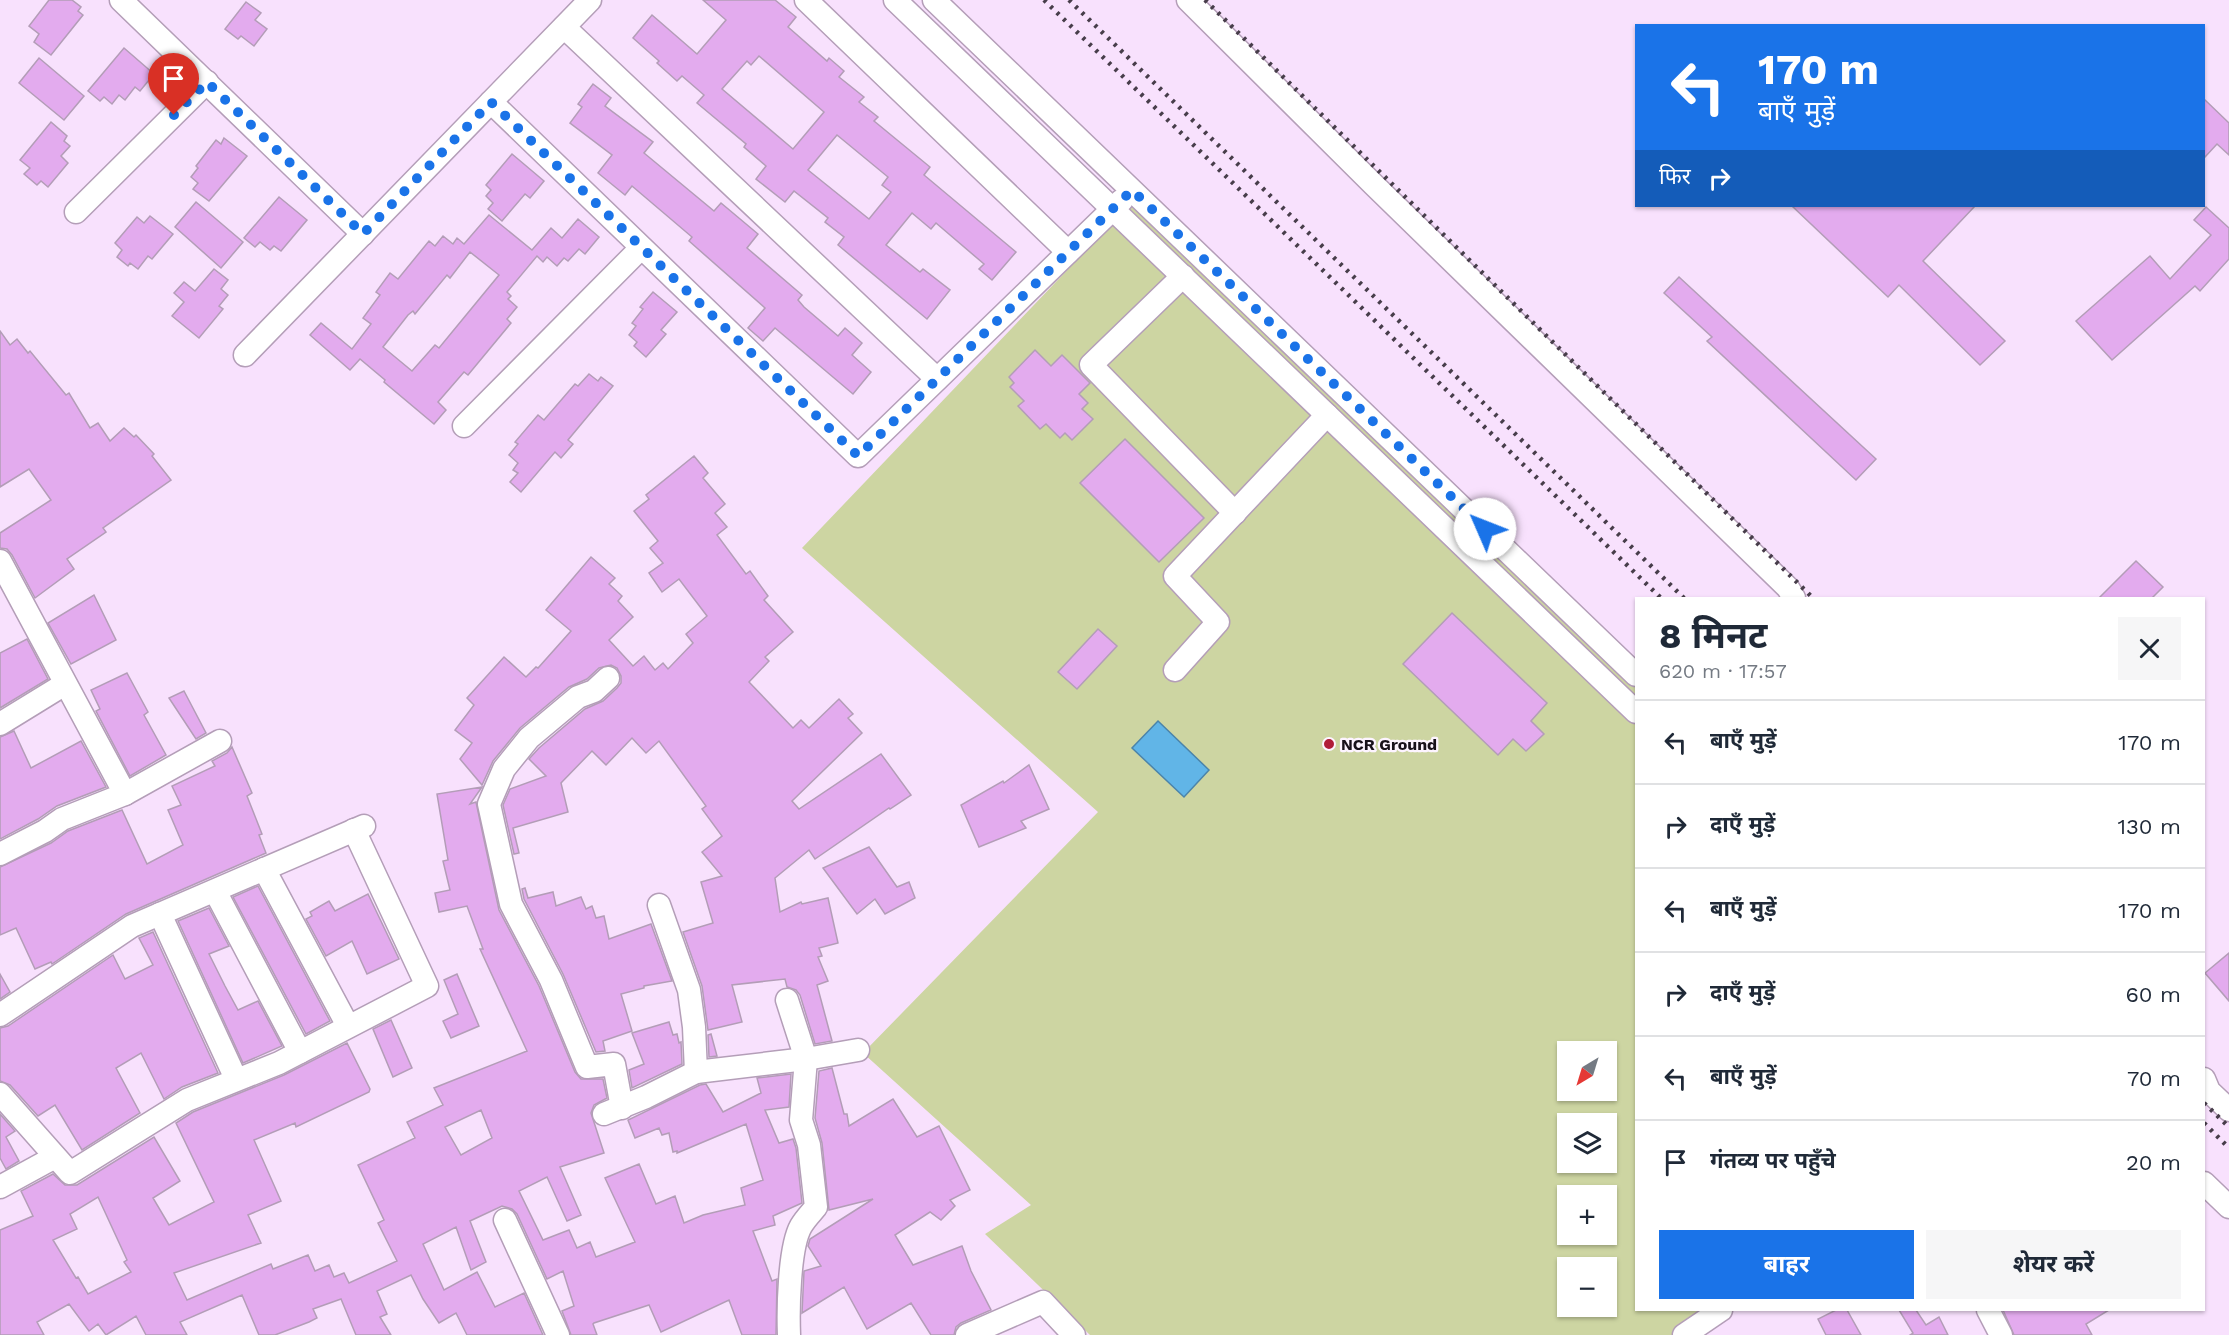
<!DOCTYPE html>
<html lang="hi">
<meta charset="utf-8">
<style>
body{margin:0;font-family:"Work Sans","Noto Sans Devanagari",sans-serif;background:#f6f6f7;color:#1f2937;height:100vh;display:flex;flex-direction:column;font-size:22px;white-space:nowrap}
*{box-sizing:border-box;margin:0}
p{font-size:20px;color:#747a83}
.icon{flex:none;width:33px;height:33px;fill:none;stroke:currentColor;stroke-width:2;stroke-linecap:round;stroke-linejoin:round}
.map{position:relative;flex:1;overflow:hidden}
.panel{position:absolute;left:1635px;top:597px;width:570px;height:714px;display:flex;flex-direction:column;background:#fff;border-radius:0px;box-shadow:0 2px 4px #0004}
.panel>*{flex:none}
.banner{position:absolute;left:1635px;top:24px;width:570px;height:183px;border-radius:0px;box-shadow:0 2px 4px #0004;background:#1a73e8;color:#fff;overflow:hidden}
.needle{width:39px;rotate:218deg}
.fabs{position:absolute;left:1557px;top:1041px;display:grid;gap:12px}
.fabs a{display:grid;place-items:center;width:60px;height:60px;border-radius:0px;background:#fff;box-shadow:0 2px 4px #0004;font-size:30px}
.pin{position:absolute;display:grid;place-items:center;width:51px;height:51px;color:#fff;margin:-62px -26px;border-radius:50% 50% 50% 0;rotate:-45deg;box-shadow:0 0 6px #0007}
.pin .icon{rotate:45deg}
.me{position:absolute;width:66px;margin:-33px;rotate:314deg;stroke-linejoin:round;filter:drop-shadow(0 0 4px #0008)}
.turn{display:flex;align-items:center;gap:21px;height:126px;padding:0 24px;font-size:27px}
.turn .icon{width:78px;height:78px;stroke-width:2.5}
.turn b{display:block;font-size:42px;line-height:51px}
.then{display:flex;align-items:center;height:57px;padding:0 24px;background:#0003;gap:12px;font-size:22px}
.round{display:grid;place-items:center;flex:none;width:63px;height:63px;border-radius:0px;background:#f6f6f7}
.headline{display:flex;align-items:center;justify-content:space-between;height:102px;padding:0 24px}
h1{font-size:36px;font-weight:700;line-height:45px}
.cta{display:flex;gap:12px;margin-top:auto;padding:12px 24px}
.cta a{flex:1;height:69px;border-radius:0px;background:#1a73e8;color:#fff;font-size:24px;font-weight:700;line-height:69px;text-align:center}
.cta a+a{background:#f6f6f7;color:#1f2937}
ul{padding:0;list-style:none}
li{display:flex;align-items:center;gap:18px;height:84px;padding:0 24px;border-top:2px solid #e0e1e3}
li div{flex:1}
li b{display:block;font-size:22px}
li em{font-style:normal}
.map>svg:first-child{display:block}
</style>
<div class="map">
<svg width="2229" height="1335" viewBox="0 0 2229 1335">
<rect width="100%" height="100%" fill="#f8e1fd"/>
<path fill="#cdd5a2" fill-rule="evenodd" d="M1137,197l499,479v634h89l-39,25h-596l-105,-101 46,-29 -168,-152 235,-241 -296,-264zM1568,1052h38v38h-38zM1568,1124h38v38h-38zM1568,1196h38v38h-38zM1568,1268h38v38h-38z"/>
<polygon fill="#61b5e7" stroke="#4b84aa" stroke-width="1.5" points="1158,721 1209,770 1184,797 1132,748"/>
<g fill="#e3abee" stroke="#b39db7" stroke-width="1.5" fill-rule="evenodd">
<polygon points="49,0 72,0 81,7 78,11 83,15 51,55 34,42 39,34 29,26"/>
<path d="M703,0h72l21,17 -8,10 39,34 2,-3 15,13 -5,6 25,20 -5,5 19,15 -4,4 56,46 -6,8 92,77 -24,28 -13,-11 5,-5 -48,-41 -5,6 -19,-16 -26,32 34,27 3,-3 27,21 -23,29 -89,-74 6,-8 -19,-15 3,-4 -34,-27 -9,11 -29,-23 10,-13 -22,-19 2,-3 -49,-41 7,-8 -22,-19 -5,5 -20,-18 2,-2 -26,-23 19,-23 45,39 29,-34zM759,56l65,56 -31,37 -71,-60 25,-28 4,4zM837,135l51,42 -6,8 9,7 -22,27 -61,-49z"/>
<polygon points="246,2 261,13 255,20 267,29 254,46 241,36 238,39 225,29"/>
<polygon points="124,48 154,74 140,91 135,87 125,100 119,95 112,104 104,97 100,101 88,91"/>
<polygon points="39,58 84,96 64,120 19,83"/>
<polygon points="593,84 611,98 605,106 653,142 644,153 714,211 721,203 758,234 747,248 802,295 798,300 804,307 838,336 845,328 862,343 852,355 871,372 853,394 775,328 763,341 748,328 765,308 689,241 692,237 632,186 625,195 598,173 612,155 570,123 582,107 578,104"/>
<polygon points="2204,99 2229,123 2229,155 2217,144 2204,158"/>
<polygon points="51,122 67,136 64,141 70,146 61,156 68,163 48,187 41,181 37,185 24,174 30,168 20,160"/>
<polygon points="224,138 247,156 209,201 193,189 198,183 191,177 198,168 196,166 216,140 221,144"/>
<polygon points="512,154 544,181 530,198 525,194 502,221 488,209 493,203 486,196 491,190 486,185"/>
<polygon points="279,197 307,220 281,251 274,246 270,250 260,242 255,247 244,238"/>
<polygon points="196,202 243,242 221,268 175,227"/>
<polygon points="1792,206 1975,206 1923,261 2005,341 1980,365 1899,285 1888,297"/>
<polygon points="2206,207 2229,228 2229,259 2200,291 2195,286 2112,360 2076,321 2150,256 2170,279 2211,235 2194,220"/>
<path d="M489,215l43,35 19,-22 11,10 16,-19 21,18 -14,17 -6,-5 -11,12 -4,-3 -7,8 -10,-9 -4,5 -6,-6 -30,36 4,4 -3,3 9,8 -10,12 4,4 -43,52 -4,-3 -26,30 8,8 -12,14 -50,-42 1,-2 -25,-21 -10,11 -40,-35 11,-12 31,26 19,-25 -8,-6 17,-23 -4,-3 14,-19 8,6 31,-38 6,5 8,-10 10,8 4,-6 7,6zM470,252l29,23 -60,73 -4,-3 -23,26 -29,-24 25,-32 5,-4 2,3 32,-39 3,3z"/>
<polygon points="150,216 173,234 152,259 148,256 138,269 130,263 128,266 117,257 122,250 115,243 137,217 144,223"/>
<polygon points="214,269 228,280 221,289 228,295 219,306 223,309 199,338 172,316 184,302 174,293 184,282 195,291"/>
<polygon points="1679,277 1876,459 1856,480 1707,341 1712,337 1664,293"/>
<polygon points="653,292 677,312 661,330 666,334 646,357 634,346 637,342 629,335 636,326 632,323 643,309 640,307"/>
<polygon points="0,331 10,345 17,339 28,353 30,351 66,395 69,393 90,428 98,423 110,441 124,428 134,437 136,435 154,454 152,456 171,480 103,528 106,532 67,559 74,569 35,598 12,555 7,549 0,548 0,533 51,500 29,469 0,487"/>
<polygon points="1035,350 1051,366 1062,355 1090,383 1079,394 1088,403 1082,409 1093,419 1072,440 1065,433 1060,438 1046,424 1040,429 1018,406 1024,401 1010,387 1014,383 1009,377"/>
<polygon points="589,374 598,381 601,377 613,386 568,440 573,444 561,458 555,452 521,492 510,482 518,473 513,470 518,463 509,455 518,444 515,442 538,415 544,420 575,384 578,386"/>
<polygon points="1125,439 1204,518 1159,562 1080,483"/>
<polygon points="694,456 708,473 703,478 725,504 715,513 727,527 717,535 746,574 750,571 768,596 764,600 793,632 765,657 769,661 749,682 793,728 801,720 809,728 839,699 853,714 848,718 862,733 792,801 799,809 881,754 911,795 890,809 889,808 815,859 809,850 775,878 780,912 801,902 802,904 828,898 838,943 819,948 822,956 818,957 828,981 817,985 832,1041 815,1044 800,995 796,990 787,987 785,979 732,985 742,1022 708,1030 702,986 683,932 713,923 701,882 722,876 702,852 722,836 702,809 706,806 659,741 646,753 632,738 606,765 592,751 561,783 568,812 513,828 519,853 514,854 503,805 510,789 546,776 529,759 539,748 585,709 603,701 617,688 621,683 621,676 617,668 611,665 599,668 587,679 569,687 520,728 493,761 482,785 460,759 472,743 455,730 474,705 467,698 504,657 526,677 536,667 538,668 571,631 546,610 591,557 615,578 609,584 622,596 618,601 633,617 609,640 633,666 644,656 655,670 663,663 668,669 693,643 686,634 707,616 679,579 662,592 649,573 663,563 650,548 658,541 634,511 649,499 646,495"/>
<polygon points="2136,561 2163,587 2152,598 2099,598"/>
<polygon points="94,595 116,640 71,664 48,623"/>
<polygon points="1452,613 1547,703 1531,721 1544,734 1526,751 1513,739 1498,755 1403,664"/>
<polygon points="1098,629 1117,646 1077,689 1058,672"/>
<polygon points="27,639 48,679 0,708 0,653"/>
<polygon points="127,673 148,712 144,715 166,755 130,776 96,711 100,709 91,690"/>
<polygon points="184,691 206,733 196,739 169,698"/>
<polygon points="14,731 31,768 81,741 106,787 57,806 38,819 0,839 0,737"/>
<polygon points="232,747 252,793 247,796 262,834 259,835 266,853 126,914 52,964 51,962 35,969 16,928 0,935 0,867 51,843 68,831 122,810 147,864 183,845 168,810 181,805 172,786 215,766 212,761 227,753"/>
<polygon points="1029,765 1049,809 1021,821 1026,828 979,847 961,805 1003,781 1004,783"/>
<path d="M482,787l-12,17 6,-2 23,108 40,76 36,86 6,7h22l4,19 -13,7 -3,8 13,40 -44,14 21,48 -14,6 -20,-44 -28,14 24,49 26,-10 8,18 13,-6 6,15 39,-15 -30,-64 34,-14 17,40 19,-8 9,27 19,-8 42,-10 -4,-17 22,-8 -17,-56 -69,29v-2l-4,1 -4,-19 -7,2 -3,-7 -24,10 -7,-18 72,-35 6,-1 17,28 38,-19 -4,-15 34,-4 -2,33 -24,3 14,33 14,-4 3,9 6,55 -29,13 2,9 -22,6 19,50 5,-2 -1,56h-34l-13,-35 -68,32 -12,-27 -55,18 -1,1 4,11h-26l-9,-24 12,-5 -11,-35 -16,8 -30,-65 -5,-5 -10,-3 -32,15 16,41 -15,8 -15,-43 -33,17 21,46 33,-18 18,35 29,-14 19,42h-76l-11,-22 -17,10 -16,-24 -12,-24 -34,16 10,23 -7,3 11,18h-35l-15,-36 -28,10 4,9 -8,4 -34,13h-16l-17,-40 -62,27 7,13h-41l-10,-19 -30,19 -8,-11 -9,7 -20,-27 -32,18 7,13h-44v-105l33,-14 -12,-25 32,-17 12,11h12l77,-48 26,44 -27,17 16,27 45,-23 -38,-79 17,-11 91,-37 63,-32 23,46 -1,3 -73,35 -1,-4 -41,17 27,61 -33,14 13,28 -87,30 13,27 84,-36 2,5 35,-14 7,16 14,-6 5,12 10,-4 5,10 48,-22 -19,-38 6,-3 -26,-55 57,-27 -8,-16 36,-17 -9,-17 93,-37 -47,-102h3l-16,-43 -28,6 -4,-19 15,-3 -7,-29 5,-1 -11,-66zM481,1110l11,28 -31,17 -16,-28zM98,1197l29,63 -3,2 7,10 -43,22 -10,-17 -2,1 -23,-38 24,-11 -7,-15z"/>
<polygon points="869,847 897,887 909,882 915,898 885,914 875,899 857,914 823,868"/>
<polygon points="258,886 330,1021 306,1034 233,897"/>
<polygon points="525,888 528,898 553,892 556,906 581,897 586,909 592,906 596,918 604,916 609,939 651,924 672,981 644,986 644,988 621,994 632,1031 603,1041 605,1051 596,1052 563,974 524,899 522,889"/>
<polygon points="368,894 399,959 367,974 352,941 326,956 306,919 312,916 310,912 329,901 335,911"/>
<polygon points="209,908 229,946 209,954 225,986 238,1010 258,1001 282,1046 243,1063 178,921"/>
<polygon points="153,932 218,1073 182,1087 164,1099 141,1053 116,1068 140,1113 82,1150 55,1105 38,1116 10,1085 0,1081 0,1028 8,1026 113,955 125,979 153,965 139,938"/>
<polygon points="2229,953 2229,1001 2205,973"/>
<polygon points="0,974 10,992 0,999"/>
<polygon points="457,974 479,1026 451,1038 443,1021 458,1014 444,980"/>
<polygon points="391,1020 412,1068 393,1077 373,1029"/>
<polygon points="669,1022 673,1035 677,1034 679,1043 681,1042 682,1064 632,1088 629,1070 644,1064 632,1033"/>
<polygon points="711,1034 717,1056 709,1057 708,1035"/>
<polygon points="832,1068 844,1114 847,1114 849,1126 893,1099 917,1137 939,1126 970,1190 950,1200 955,1206 941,1220 930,1212 895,1235 913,1265 962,1246 971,1271 991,1310 961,1323 956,1327 954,1335 931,1335 911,1303 867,1329 844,1287 802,1313 804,1271 821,1266 808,1246 810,1239 873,1199 829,1210 822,1143 815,1118 819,1071"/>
<polygon points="0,1114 15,1131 6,1137 19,1161 6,1169 0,1158"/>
<polygon points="1836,1310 1847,1310 1861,1335 1826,1335 1818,1319"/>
<polygon points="1899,1310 1916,1310 1926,1325 1939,1317 1948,1335 1910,1335 1913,1333"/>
<polygon points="2003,1310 2109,1310 2086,1324 2092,1335 2014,1335"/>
</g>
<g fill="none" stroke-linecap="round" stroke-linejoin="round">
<g stroke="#b49eb8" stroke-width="25">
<g id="minor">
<polyline points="121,0 363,234"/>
<polyline points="806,0 1068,252"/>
<polyline points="895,0 1636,712"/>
<polyline points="934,0 1636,675"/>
<polyline points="1188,0 1374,185 1788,588 1794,598"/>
<polyline points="564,27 937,379"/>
<polyline points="491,102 858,456 1122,200"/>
<polyline points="76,212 207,82"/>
<polyline points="1183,276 1091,365 1235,513"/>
<polyline points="245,355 590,0"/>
<polyline points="464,426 641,248"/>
<polyline points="0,561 125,794 62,819 45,831 0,854"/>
<polyline points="1175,670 1218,622 1175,576 1327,415"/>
<polyline points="608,678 594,691 578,697 529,738 504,769 489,804 511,904 551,980 587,1067 614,1064 622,1108"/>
<polyline points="0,724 65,684"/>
<polyline points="125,794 220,741"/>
<polyline points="264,869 348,1026"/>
<polyline points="215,891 300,1052"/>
<polyline points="659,905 689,990 694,1027 696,1072"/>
<polyline points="160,914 236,1079"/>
<path d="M787,1000l19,59 -5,61 8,25 7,62c-5,6 -11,12 -15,19 -12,21 -13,84 -12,109"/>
<polyline points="0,1015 132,926 364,826"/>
<polyline points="2204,1079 2209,1091 2229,1110"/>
<polyline points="0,1094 70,1173 187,1100 279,1063 427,986 354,830"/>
<polyline points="604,1114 646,1097 696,1072 806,1059 858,1050"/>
<polyline points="2204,1183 2229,1207"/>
<polyline points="0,1187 55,1157"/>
<polyline points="505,1220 558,1335"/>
<polyline points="1988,1310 2001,1335"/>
<polyline points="967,1335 1043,1302 1074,1335"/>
<polyline points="1684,1335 1721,1310"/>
</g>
</g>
<use href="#minor" stroke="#fff" stroke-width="22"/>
<g stroke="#473d4a" stroke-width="4.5" stroke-dasharray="3 6" stroke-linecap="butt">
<polyline points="1044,0 1661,598"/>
<polyline points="1069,0 1684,598"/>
<polyline points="1205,0 1813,598"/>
<polyline points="2204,1103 2229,1127"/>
<polyline points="2204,1123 2229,1148"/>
</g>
</g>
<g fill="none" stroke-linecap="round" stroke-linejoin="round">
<polyline stroke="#1a73e8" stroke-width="10" stroke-dasharray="0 18" points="174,115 207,82 363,234 491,102 858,456 1132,190 1485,529"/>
</g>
<circle fill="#b01d38" stroke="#fdf4ff" stroke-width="2" cx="1329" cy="744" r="6"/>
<g text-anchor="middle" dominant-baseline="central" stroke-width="4.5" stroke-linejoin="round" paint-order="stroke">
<g font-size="16" font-weight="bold" fill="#18111a" stroke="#fdf4ff" text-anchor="start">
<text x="1341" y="744">NCR Ground</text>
</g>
</g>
</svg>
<div class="fabs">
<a><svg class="needle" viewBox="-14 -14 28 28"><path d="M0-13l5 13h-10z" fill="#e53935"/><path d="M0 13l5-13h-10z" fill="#747a83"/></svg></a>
<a><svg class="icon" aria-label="layers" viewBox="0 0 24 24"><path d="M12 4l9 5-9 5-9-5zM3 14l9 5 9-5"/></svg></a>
<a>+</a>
<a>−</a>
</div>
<div class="pin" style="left:174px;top:115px;background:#d93025"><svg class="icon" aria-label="arrive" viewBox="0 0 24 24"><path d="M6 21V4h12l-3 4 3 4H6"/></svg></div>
<svg class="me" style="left:1485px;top:529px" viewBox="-20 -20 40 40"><circle r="19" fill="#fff"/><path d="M0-13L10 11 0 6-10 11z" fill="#1a73e8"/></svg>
<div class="banner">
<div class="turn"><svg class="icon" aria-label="left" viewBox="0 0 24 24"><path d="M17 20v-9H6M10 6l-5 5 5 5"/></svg><div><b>170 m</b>बाएँ मुड़ें</div></div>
<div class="then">फिर<svg class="icon" aria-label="right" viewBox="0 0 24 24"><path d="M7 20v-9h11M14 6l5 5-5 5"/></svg></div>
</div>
<section class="panel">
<div class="headline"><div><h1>8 मिनट</h1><p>620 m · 17:57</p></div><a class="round"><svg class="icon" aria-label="close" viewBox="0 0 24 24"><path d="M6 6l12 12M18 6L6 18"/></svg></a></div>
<ul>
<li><svg class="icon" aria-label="left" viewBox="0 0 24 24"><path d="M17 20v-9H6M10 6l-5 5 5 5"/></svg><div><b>बाएँ मुड़ें</b></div><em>170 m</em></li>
<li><svg class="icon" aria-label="right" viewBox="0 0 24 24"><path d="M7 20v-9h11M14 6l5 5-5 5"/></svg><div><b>दाएँ मुड़ें</b></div><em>130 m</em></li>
<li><svg class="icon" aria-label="left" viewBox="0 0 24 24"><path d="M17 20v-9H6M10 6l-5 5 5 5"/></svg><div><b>बाएँ मुड़ें</b></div><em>170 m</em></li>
<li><svg class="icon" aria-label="right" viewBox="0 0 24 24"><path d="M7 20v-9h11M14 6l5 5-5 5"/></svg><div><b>दाएँ मुड़ें</b></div><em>60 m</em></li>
<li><svg class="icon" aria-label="left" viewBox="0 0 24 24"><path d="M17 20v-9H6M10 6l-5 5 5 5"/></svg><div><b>बाएँ मुड़ें</b></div><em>70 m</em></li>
<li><svg class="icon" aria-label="arrive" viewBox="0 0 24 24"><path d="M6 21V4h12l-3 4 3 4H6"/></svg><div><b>गंतव्य पर पहुँचे</b></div><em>20 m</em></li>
</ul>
<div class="cta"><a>बाहर</a><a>शेयर करें</a></div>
</section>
</div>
